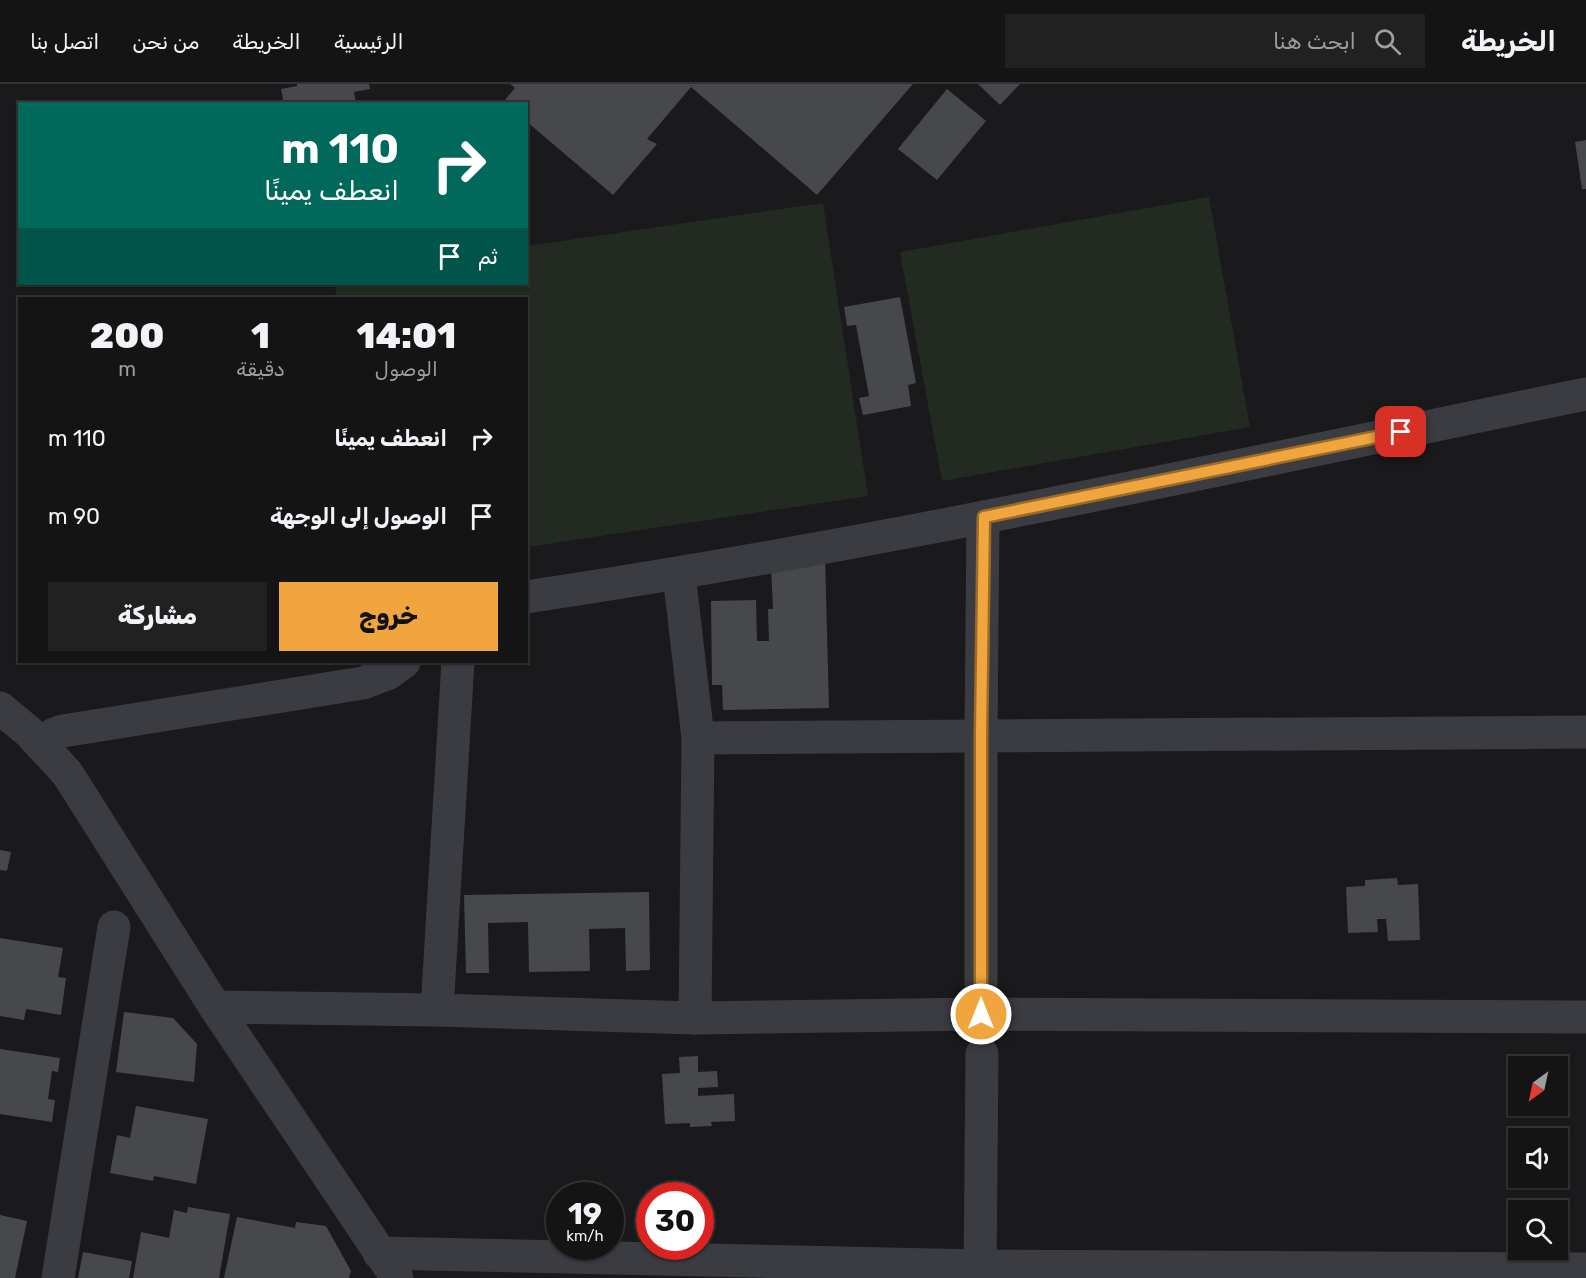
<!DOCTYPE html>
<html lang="ar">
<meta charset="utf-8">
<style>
body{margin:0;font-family:Rubik,"Noto Naskh Arabic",sans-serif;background:#212122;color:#f1f3f6;direction:rtl;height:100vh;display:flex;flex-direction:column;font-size:22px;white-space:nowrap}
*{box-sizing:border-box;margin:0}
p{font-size:20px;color:#9d9ea0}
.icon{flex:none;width:33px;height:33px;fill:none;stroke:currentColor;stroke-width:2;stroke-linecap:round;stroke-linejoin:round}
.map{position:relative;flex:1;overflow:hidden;direction:ltr}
.sheet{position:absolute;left:18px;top:213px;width:510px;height:366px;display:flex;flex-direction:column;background:#141415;border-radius:0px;box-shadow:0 2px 4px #0004,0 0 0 2px #333334;direction:rtl}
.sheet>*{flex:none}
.banner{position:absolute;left:18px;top:18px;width:510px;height:183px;border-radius:0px;box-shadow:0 2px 4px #0004,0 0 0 2px #333334;direction:rtl;background:#00695c;color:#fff;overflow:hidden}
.needle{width:39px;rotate:213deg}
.controls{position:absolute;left:1508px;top:972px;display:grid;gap:12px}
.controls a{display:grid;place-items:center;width:60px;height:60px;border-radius:0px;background:#141415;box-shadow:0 2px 4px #0004,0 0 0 2px #333334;font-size:30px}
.speed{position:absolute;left:546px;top:1098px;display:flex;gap:12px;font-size:30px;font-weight:700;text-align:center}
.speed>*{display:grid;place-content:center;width:78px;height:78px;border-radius:50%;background:#141415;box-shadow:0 2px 4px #0004,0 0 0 2px #333334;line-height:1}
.speed small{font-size:15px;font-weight:400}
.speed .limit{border:9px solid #d22;background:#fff;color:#111}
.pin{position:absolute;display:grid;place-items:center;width:51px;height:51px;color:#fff;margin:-26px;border-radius:12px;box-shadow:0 3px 9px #0006}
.me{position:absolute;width:66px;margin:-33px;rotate:0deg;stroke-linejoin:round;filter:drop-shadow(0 0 4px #0008)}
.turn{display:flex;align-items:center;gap:21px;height:126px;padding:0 30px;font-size:27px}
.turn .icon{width:78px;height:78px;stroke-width:2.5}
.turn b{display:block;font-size:42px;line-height:51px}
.then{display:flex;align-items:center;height:57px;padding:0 30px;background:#0003;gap:12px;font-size:22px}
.eta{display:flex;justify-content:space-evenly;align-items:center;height:102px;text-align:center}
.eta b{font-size:36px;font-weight:800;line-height:42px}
.action{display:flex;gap:12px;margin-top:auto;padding:12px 30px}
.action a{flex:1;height:69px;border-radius:0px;background:#f0a53e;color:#111;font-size:24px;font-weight:800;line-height:69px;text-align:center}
.action a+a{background:#212122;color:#f1f3f6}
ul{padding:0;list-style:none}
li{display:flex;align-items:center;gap:18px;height:78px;padding:0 30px}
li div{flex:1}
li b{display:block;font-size:22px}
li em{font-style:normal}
header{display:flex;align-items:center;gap:36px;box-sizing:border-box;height:84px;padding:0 30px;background:#141415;border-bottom:2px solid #333334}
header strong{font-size:28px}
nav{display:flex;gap:33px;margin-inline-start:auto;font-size:21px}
.search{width:420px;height:54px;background:#212122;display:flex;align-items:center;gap:15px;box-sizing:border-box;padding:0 21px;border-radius:0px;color:#9d9ea0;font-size:22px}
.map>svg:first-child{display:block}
</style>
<header>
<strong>الخريطة</strong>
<div class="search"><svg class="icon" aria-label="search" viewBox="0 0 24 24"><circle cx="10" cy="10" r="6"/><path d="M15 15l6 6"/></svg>ابحث هنا</div>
<nav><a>الرئيسية</a><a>الخريطة</a><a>من نحن</a><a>اتصل بنا</a></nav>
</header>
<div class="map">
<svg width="1586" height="1194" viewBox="0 0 1586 1194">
<rect width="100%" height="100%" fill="#1a1a1c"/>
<g fill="#222a22">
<polygon points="1209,113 1250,343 942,397 900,168"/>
<polygon points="823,119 868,412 527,463 526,214 337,214 335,200 526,200 527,162"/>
</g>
<g fill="#47484c">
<polygon points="297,0 369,0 370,5 354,8 356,20 284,20 281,5 297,2"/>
<polygon points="510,0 913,0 817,111 691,3 647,55 657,60 613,111 526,37 526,20 507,20 504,17 515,4"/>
<polygon points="978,0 1020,0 1000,21"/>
<polygon points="947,5 986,37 937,96 898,65"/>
<polygon points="1586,56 1586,105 1582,105 1575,58"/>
<polygon points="900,213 916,299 908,301 911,322 863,331 859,314 869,312 856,241 847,242 844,223"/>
<polygon points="825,472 829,624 723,626 722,601 712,601 711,517 756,516 757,557 769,557 768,525 773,525 771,482"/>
<polygon points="0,766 11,768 7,787 0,786"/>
<polygon points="1397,794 1398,801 1418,800 1420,856 1388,857 1386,835 1377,835 1378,848 1348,849 1346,803 1365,802 1365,796"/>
<polygon points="649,808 650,886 626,887 625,844 589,845 590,887 529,888 528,838 488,839 489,889 466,889 464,811"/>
<polygon points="0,854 63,864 58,893 66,894 61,931 26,925 24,936 0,932"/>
<polygon points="124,928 173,934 197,960 194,998 116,988"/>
<polygon points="0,965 60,974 58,988 52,987 48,1015 55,1016 52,1038 0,1030"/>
<polygon points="698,972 698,988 717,987 718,1003 698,1004 698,1012 734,1010 735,1037 711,1038 712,1042 690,1043 690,1039 665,1040 662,990 680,989 679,973"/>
<polygon points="136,1022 208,1035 196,1100 154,1092 153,1097 110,1089 117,1051 130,1054"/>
<polygon points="188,1123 230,1130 219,1194 133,1194 141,1148 169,1154 174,1126 187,1129"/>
<polygon points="0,1131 27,1137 15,1194 0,1194"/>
<polygon points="237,1133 295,1144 296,1138 326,1142 351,1187 349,1194 224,1194"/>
<polygon points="83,1168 132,1177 129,1194 78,1194"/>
</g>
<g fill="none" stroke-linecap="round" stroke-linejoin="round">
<g stroke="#3b3c41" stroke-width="33">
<polyline points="679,490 698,654 695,934"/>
<path d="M526,513c356,-53 708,-131 1060,-203"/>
<polyline points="0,624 29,648 67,689 215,923 397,1194"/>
<polyline points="698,654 1586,648"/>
<polyline points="41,659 54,650 63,647 363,599 389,589 404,578"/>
<polyline points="215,923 437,926 695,934 981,930 1586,933"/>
<polyline points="437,926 458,578"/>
<polyline points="981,930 981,651 983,433"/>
<polyline points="379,1169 980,1182 1586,1185"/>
<polyline points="58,1194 114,843"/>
<polyline points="980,1194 982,970"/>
</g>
</g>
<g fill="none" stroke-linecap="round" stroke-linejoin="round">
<g stroke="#9c6b28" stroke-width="15">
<polyline id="route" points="981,930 981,651 984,433 1401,348"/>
</g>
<use href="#route" stroke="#f0a53e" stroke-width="10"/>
</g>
</svg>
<div class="controls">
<a><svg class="needle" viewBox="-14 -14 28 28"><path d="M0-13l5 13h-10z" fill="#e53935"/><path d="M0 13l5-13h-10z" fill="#9d9ea0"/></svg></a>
<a><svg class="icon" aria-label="sound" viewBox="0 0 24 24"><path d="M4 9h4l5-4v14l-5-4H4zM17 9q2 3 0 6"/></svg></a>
<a><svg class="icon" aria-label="search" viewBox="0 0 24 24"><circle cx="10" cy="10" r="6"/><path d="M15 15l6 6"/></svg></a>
</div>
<div class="speed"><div>19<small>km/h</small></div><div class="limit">30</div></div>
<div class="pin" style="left:1401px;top:348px;background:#d93025"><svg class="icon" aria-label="arrive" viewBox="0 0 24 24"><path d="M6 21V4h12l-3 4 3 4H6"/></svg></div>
<svg class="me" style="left:981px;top:930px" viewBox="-20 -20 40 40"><circle r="17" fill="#f0a53e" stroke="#fff" stroke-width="3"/><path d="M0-11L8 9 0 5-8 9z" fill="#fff"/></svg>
<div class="banner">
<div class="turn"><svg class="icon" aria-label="right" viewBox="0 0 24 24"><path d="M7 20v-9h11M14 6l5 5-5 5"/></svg><div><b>110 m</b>انعطف يمينًا</div></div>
<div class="then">ثم<svg class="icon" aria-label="arrive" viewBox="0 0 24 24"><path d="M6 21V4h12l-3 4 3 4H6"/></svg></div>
</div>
<section class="sheet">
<div class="eta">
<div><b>14:01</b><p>الوصول</p></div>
<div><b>1</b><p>دقيقة</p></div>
<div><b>200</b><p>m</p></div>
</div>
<ul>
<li><svg class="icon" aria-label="right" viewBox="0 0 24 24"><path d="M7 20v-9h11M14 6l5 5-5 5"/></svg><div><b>انعطف يمينًا</b></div><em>110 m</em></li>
<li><svg class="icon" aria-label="arrive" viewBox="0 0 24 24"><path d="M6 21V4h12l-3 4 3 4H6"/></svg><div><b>الوصول إلى الوجهة</b></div><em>90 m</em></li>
</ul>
<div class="action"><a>خروج</a><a>مشاركة</a></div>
</section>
</div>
